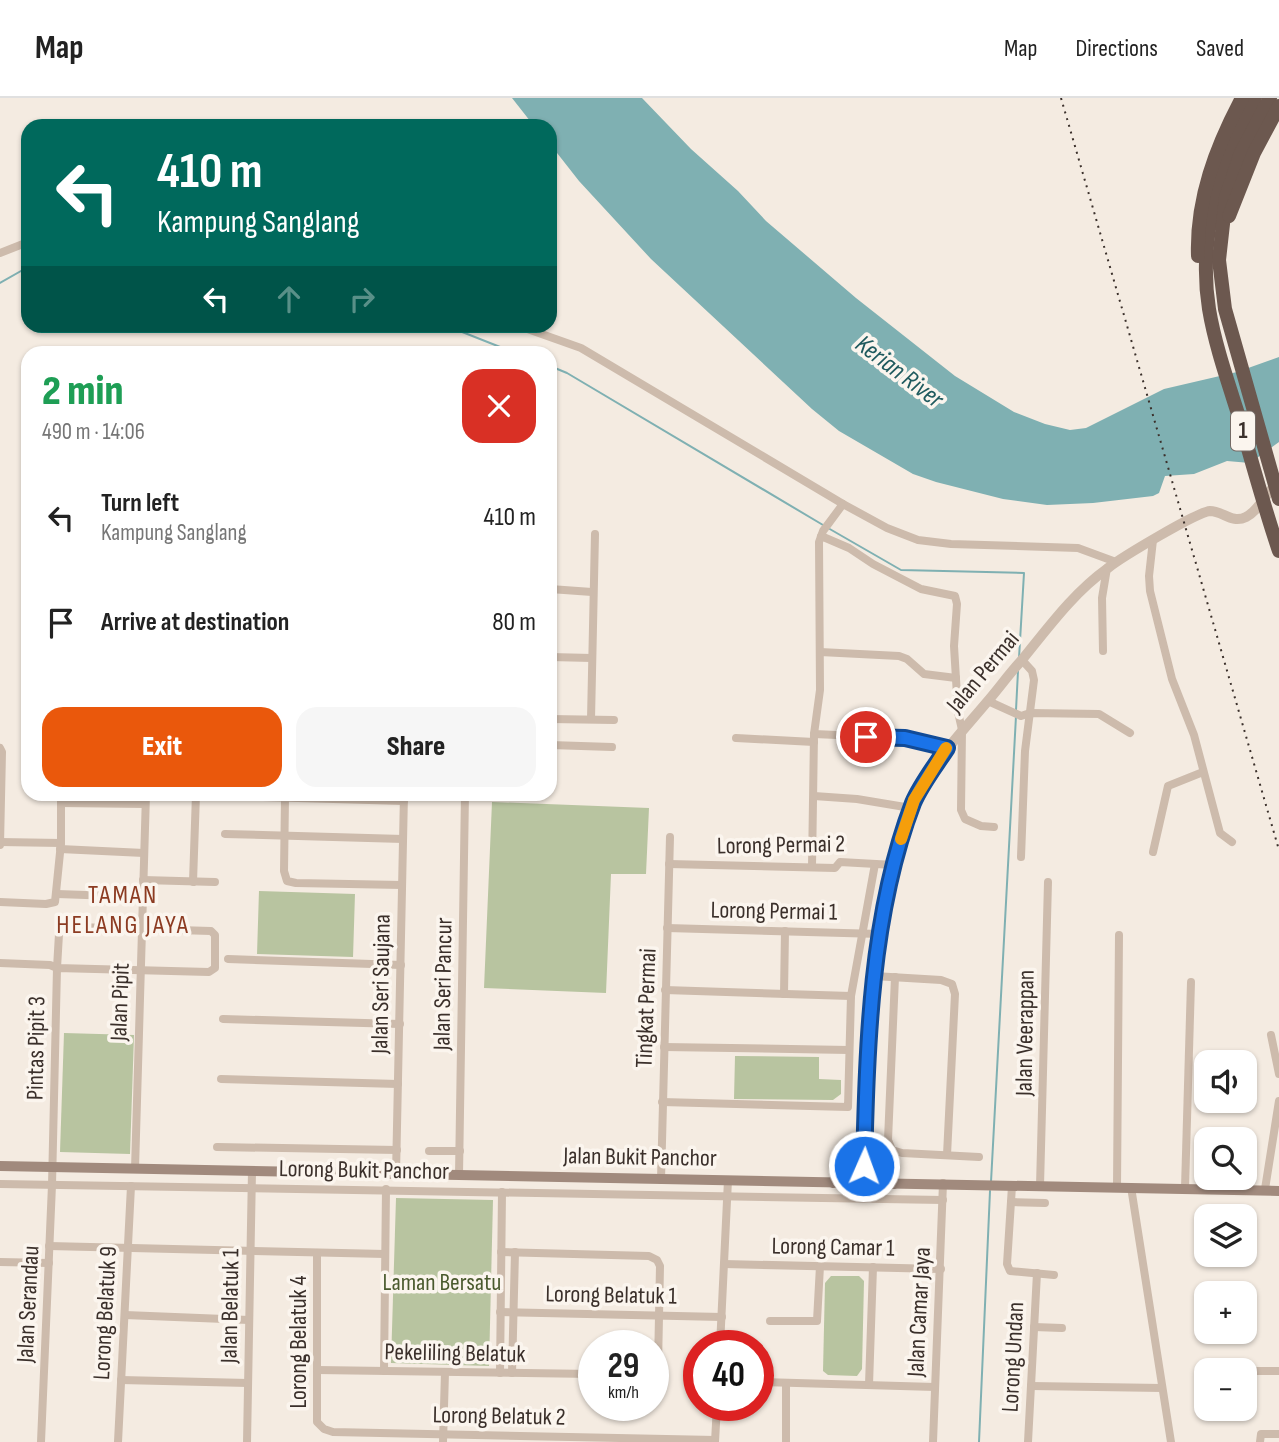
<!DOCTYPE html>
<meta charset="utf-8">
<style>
body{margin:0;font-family:"Sofia Sans Condensed",sans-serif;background:#f6f6f6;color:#222;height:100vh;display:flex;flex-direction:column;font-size:26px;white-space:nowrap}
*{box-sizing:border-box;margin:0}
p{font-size:23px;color:#767676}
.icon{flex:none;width:38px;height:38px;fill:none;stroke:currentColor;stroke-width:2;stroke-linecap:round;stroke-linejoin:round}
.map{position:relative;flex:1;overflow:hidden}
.side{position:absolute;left:21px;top:248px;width:536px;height:455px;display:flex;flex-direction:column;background:#fff;border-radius:21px;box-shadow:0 2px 5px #0004}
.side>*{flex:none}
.banner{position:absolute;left:21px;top:21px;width:536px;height:214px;border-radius:21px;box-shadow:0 2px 5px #0004;background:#00695c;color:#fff;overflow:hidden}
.buttons{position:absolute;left:1194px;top:952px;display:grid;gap:14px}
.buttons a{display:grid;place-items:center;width:63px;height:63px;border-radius:14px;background:#fff;box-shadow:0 2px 5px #0004;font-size:35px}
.speed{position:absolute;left:578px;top:1232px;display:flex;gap:14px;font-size:35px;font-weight:700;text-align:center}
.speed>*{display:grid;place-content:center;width:91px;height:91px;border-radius:50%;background:#fff;box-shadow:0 2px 5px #0004;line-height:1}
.speed small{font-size:18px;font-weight:400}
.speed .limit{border:10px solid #d22;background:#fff;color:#111}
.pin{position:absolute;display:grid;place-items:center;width:60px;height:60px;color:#fff;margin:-30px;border:4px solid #fff;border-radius:50%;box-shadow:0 2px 7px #0007}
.me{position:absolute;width:77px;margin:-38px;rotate:2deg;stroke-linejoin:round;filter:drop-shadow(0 0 5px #0008)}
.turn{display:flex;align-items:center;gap:24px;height:147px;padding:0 21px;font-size:32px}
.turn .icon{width:91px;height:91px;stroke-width:2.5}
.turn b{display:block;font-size:49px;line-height:60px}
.lanes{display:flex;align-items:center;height:66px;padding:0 21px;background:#0003;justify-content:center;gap:35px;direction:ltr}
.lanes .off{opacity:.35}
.round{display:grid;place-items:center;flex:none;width:74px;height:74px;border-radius:21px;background:#f6f6f6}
.overview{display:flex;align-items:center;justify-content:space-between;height:119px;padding:0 21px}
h1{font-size:42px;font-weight:800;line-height:52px;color:#1e9e55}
.cta{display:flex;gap:14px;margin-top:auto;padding:14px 21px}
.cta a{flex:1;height:80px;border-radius:21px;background:#ea580c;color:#fff;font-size:28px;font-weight:800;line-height:80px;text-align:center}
.cta a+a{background:#f6f6f6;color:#222}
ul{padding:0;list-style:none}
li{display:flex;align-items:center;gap:21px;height:105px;padding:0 21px}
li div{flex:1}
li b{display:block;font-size:26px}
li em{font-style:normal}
header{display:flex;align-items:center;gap:42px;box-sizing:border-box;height:98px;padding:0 35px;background:#fff;border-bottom:2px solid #e0e0e0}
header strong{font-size:33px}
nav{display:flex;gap:38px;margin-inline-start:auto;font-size:24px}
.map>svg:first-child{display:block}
</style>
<header>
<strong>Map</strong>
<nav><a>Map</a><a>Directions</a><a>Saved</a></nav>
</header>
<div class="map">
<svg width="1279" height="1344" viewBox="0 0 1279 1344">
<rect width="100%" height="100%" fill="#f4ebe1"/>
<g fill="#b8c4a0">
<polygon points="492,704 649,710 646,776 611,776 606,895 484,890"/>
<polygon points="259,793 355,796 353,859 257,856"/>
<polygon points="64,935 134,937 130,1056 60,1054"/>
<polygon points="735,958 819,959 819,981 841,982 841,996 833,1002 734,1001"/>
<polygon points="396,1100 493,1102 489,1268 391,1265"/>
<polygon points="831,1178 859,1178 864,1183 862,1271 857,1278 828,1277 823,1273 825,1185"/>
</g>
<polygon fill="#7fb0b2" points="512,0 642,0 691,51 738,93 766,123 856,200 955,278 1014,314 1045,326 1070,332 1086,330 1164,291 1237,274 1279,259 1279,344 1250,365 1227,363 1194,376 1165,378 1159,395 1153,398 1093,405 1047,407 1003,401 936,384 913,376 839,333 812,311 651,161 579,83 550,46 550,28 534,28"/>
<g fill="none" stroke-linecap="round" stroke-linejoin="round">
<g stroke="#7fb0b2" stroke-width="2">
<polyline points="0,185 28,169"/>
<polyline points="447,228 518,256"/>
<polyline points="550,268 567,275 823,427"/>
<polyline points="828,430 901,472 1024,475 1019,560"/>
<polyline points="1016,612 1018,573"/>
<polyline points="991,1084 1016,618"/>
<polyline points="979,1344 990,1093"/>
</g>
<g stroke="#cdbbac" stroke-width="8">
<polyline points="0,155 28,144"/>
<polyline points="519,228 581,250 843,406 887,430 918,442 951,446 1078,450 1116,464"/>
<polyline points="821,438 849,450 873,466 921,491 955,498 957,506 954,548 958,614 962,632 961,712 965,721 981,728 994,729"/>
<polyline points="1153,442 1149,478 1150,493 1172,581 1194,637 1220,735 1232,744"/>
<polyline points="550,491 592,494"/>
<polyline points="1103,553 1102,500 1107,470"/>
<polyline points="820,554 899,558 907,561 924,576 956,580"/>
<polyline points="550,559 592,560"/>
<polyline points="988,603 1021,618 1030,615 1099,616 1130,635"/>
<polyline points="550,621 614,622"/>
<polyline points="591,621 595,436"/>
<polyline points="814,636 905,640 947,650"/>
<polyline points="736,640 814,644"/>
<polyline points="550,647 612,649"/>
<polyline points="0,650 2,654 0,747"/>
<polyline points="223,698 404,703"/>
<polyline points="814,698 857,701 911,710"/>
<polyline points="285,700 284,773 287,783 296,785 402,787"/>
<polyline points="62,705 145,706"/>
<polyline points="225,736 403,741"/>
<polyline points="0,744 61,745"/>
<polyline points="60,751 144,755"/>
<polyline points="1153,754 1168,688 1203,674"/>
<polyline points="1021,759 1025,653 1034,582 1032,573 1022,562"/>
<polyline points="669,766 835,770 840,764 894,767"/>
<polyline points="812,769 814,636 820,592 819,444 823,433 843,406"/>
<polyline points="143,782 215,784"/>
<polyline points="193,784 196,696"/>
<polyline points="57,796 143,799"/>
<polyline points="0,804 46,806 55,804 61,745 61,696"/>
<polyline points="667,830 880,836"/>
<polyline points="228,861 401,867"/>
<polyline points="0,865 50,867 57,870 209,874 215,870 215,837 211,833 76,829 61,832 59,836 57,870 52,1087 41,1344"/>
<polyline points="874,878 941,882 952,886 955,896 947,1057"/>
<polyline points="895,879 888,1042 892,1052 902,1055 979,1059"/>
<polyline points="665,892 851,898"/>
<polyline points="784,896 785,833"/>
<polyline points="223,921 400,926"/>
<polyline points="1271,937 1279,976"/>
<polyline points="664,949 849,952"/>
<polyline points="221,981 398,986"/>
<polyline points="662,1004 848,1009 851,898 875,766"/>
<polyline points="217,1049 397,1052"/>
<polyline points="429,1053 460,1053"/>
<polyline points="135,1071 146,696"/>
<polyline points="396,1076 404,696"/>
<polyline points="459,1077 465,696"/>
<polyline points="661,1082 670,739"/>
<polyline points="0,1086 943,1102"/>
<polyline points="1012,1088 1007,1166 1010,1173 1054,1177"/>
<polyline points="1040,1088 1048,784"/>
<polyline points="1117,1089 1119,837"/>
<polyline points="1131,1089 1171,1344"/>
<polyline points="1185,1090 1191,884"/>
<polyline points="1265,1091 1279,1003"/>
<polyline points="1011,1104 1045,1105"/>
<polyline points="49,1148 385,1156"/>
<polyline points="501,1154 649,1158 657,1162 660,1168 658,1268 653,1274"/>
<polyline points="317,1155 317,1324 324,1331 333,1334 715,1342"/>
<polyline points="0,1164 49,1165"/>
<polyline points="724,1166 941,1171"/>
<polyline points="500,1214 722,1219"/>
<polyline points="125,1217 249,1222"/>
<polyline points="770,1223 817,1223 820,1168"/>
<polyline points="1034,1229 1062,1230"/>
<polyline points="720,1248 728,1082"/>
<polyline points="317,1272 593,1276"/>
<polyline points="384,1273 386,1091"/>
<polyline points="1251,1273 1279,1273"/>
<polyline points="500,1275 502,1094"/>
<polyline points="512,1275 515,1154"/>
<polyline points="121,1282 248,1285"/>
<polyline points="758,1284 935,1289"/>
<polyline points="869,1287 873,1169"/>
<polyline points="1031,1288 1162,1290"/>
<polyline points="118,1344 131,1088"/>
<polyline points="247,1344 252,1073"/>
<polyline points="443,1344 445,1274"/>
<polyline points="715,1344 717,1307"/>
<polyline points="786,1344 786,1285"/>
<polyline points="933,1344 943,1085"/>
<polyline points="1028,1344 1037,1175"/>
<polyline points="1260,1344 1261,1336 1279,1336"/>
</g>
<path stroke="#cdbbac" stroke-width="10" d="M863,1086l11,-208c6,-53 18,-128 40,-176 18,-37 47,-67 73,-98 12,-14 22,-28 34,-41 27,-33 52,-68 87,-93 14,-11 89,-56 102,-57 13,0 22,13 36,6 14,-7 19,-25 33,-34"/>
<g stroke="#a18a7d" stroke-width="10">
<polyline points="864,1050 877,1074 894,1086"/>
<polyline points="0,1068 1279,1093"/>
<polyline points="833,1085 848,1073 864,1050"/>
</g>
<g stroke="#6c584f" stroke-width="14">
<path d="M1255,0c-34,65 -58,136 -46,211 6,36 19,73 30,108 13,45 25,90 40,134"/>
<polyline points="1270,0 1241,55 1226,99 1219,162 1225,211 1279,401"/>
<polyline points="1229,118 1254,55 1279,8"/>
<path d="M1198,158c-2,-57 18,-109 44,-158"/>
</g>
<polyline stroke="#3b302b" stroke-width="2" stroke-dasharray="2 5" stroke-linecap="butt" points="1061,0 1279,752"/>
</g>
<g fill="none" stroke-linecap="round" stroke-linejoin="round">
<g stroke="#114b97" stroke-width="18">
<path id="route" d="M864,1068c3,-119 6,-251 49,-363 8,-19 23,-38 34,-55l-42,-10 -39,-1"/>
</g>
<use href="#route" stroke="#1a73e8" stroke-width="12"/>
<polyline stroke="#f59e0b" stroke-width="12" points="901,741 914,702 946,650"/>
</g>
<g text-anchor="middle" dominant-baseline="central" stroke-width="7" stroke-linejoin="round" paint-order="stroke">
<rect fill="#fbf5ee" stroke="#756b66" stroke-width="2" x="1231" y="313.5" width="24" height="39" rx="5"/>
<g font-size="23" font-weight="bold" fill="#3b302b">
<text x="1243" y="333">1</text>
</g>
<g font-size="24" fill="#3b302b" stroke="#fbf5ee">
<text transform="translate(983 574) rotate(-50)">Jalan Permai</text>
<text transform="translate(781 747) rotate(-1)">Lorong Permai 2</text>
<text transform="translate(774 813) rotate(1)">Lorong Permai 1</text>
<text transform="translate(381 886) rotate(-89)">Jalan Seri Saujana</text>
<text transform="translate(443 886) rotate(-89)">Jalan Seri Pancur</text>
<text transform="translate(120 904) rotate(-88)">Jalan Pipit</text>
<text transform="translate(646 910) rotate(-88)">Tingkat Permai</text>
<text transform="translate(1025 935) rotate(-89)">Jalan Veerappan</text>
<text transform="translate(36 950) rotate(-89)">Pintas Pipit 3</text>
<text transform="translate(640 1059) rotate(1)">Jalan Bukit Panchor</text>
<text transform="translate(364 1072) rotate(1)">Lorong Bukit Panchor</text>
<text transform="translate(833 1149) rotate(1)">Lorong Camar 1</text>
<text transform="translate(611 1197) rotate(1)">Lorong Belatuk 1</text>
<text transform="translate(28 1206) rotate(-87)">Jalan Serandau</text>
<text transform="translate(230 1208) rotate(-89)">Jalan Belatuk 1</text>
<text transform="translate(919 1214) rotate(-87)">Jalan Camar Jaya</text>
<text transform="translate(105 1215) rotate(-87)">Lorong Belatuk 9</text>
<text transform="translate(298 1244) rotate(-90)">Lorong Belatuk 4</text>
<text transform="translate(455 1255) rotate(1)">Pekeliling Belatuk</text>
<text transform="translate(1013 1259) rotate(-87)">Lorong Undan</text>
<text transform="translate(499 1318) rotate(1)">Lorong Belatuk 2</text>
</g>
<g font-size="24" fill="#4a5a2e" stroke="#fbf5ee">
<text x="442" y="1184">Laman Bersatu</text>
</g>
<g font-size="26" font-style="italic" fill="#1f5a5e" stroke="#fbf5ee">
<text transform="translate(899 274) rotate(37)">Kerian River</text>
</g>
<g font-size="26" letter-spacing="2" fill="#8c3b22" stroke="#fbf5ee">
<text x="123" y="797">TAMAN<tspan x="123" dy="30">HELANG JAYA</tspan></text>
</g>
</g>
</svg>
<div class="buttons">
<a><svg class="icon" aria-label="sound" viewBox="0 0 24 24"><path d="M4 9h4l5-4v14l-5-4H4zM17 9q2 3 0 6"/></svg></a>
<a><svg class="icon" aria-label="search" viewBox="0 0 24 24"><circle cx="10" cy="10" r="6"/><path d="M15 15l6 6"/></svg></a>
<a><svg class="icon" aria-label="layers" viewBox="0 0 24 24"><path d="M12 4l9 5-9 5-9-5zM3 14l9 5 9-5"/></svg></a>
<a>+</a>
<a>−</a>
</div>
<div class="speed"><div>29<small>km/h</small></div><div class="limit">40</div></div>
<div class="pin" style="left:866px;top:639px;background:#d93025"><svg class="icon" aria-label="arrive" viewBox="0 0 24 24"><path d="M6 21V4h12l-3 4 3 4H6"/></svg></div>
<svg class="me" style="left:864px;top:1068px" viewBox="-20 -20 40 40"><circle r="17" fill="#1a73e8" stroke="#fff" stroke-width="3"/><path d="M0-11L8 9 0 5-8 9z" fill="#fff"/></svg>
<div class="banner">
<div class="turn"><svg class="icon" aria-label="left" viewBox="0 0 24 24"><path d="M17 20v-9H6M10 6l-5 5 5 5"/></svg><div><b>410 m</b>Kampung Sanglang</div></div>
<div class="lanes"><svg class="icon" aria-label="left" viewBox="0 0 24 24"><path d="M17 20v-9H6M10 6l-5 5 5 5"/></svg><svg class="icon off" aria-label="ahead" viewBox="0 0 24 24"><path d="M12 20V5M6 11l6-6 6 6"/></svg><svg class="icon off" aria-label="right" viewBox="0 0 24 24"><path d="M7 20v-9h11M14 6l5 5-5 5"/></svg></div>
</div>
<section class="side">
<div class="overview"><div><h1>2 min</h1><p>490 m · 14:06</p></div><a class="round" style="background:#d93025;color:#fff"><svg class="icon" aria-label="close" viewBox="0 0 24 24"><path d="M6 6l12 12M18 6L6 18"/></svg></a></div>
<ul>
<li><svg class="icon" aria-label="left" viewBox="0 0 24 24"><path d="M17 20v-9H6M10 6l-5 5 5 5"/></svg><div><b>Turn left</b><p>Kampung Sanglang</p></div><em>410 m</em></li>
<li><svg class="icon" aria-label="arrive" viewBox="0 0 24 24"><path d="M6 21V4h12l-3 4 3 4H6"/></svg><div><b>Arrive at destination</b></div><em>80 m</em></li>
</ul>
<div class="cta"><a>Exit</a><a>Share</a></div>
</section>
</div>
